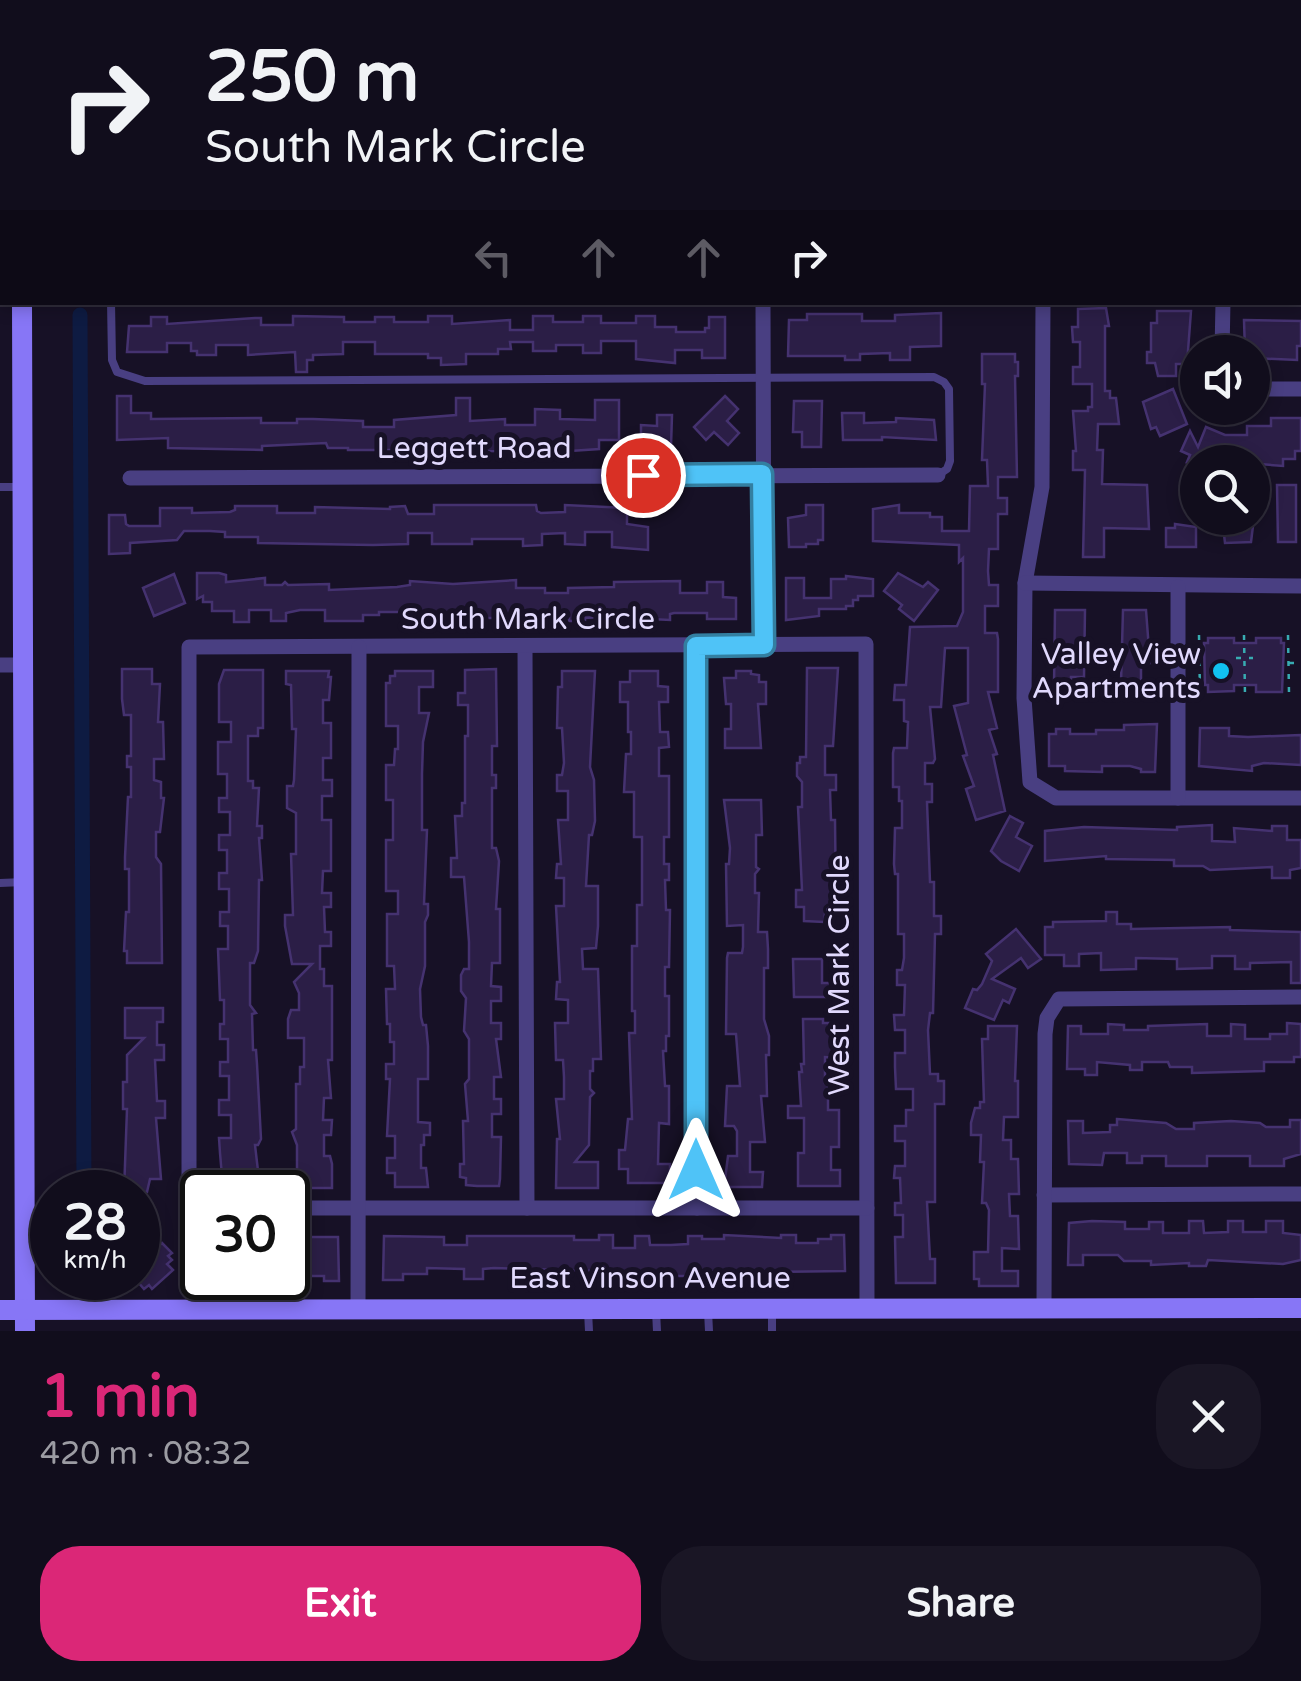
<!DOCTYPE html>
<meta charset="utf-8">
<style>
body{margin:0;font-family:"Varela Round",sans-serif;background:#1a1625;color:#f1f3f6;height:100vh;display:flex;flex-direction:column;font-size:38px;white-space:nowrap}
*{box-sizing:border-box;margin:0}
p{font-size:32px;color:#9c9ca3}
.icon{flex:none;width:55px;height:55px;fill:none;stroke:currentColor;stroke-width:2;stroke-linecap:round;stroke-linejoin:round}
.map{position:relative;height:1331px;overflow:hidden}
.sheet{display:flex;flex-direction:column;background:#110d1c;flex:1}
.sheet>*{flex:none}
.guide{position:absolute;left:0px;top:0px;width:1302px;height:305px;box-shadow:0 5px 15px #0003,0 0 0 2px #302d3b;background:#110d1c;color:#f1f3f6;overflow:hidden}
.controls{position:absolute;left:1180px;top:335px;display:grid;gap:20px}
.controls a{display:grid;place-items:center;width:90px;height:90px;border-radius:50%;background:#110d1c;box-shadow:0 5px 15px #0003,0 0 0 2px #302d3b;font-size:50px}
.speed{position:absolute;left:30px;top:1170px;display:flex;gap:20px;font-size:50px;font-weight:700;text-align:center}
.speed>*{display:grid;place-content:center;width:130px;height:130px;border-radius:50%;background:#110d1c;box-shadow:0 5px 15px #0003,0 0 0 2px #302d3b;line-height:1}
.speed small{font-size:25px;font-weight:400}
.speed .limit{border:5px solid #111;border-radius:15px;background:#fff;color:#111}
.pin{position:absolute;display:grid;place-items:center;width:85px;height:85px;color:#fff;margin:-42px;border:5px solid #fff;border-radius:50%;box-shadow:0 2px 10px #0007}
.me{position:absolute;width:110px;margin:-55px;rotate:0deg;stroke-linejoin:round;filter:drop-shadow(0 0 8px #0008)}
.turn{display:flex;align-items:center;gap:35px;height:210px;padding:0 40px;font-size:45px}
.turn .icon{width:130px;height:130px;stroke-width:2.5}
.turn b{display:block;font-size:70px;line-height:85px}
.lanes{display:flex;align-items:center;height:95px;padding:0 40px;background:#0003;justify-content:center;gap:50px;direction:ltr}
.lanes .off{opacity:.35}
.round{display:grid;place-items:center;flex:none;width:105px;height:105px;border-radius:40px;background:#1a1625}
.head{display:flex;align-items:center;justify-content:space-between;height:170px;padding:0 40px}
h1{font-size:60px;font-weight:800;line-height:75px;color:#db2777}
.button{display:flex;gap:20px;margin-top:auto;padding:20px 40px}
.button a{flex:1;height:115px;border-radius:40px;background:#db2777;color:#fff;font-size:40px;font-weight:800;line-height:115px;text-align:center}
.button a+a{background:#1a1625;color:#f1f3f6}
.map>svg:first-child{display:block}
</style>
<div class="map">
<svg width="1301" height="1331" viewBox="0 0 1301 1331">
<rect width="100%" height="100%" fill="#171126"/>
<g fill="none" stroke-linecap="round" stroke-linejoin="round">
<polyline stroke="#0e1b42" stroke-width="15" points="80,315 84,1192"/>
</g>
<g fill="#2b1e46" stroke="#453270" stroke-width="2.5">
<polygon points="1106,308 1109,326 1105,326 1105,391 1110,391 1110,398 1116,398 1119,424 1098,424 1097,450 1103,450 1102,484 1147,485 1149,529 1104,528 1104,557 1083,557 1085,470 1073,470 1073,451 1076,451 1073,411 1088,411 1088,407 1092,407 1092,384 1073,384 1073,367 1080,367 1080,342 1073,342 1072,327 1078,327 1078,309"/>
<polygon points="1157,311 1191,311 1187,364 1176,364 1176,376 1158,376 1155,363 1147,363 1147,352 1151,352 1151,323 1157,323"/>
<polygon points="941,313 941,346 910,347 910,360 890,360 890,353 860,354 860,360 845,360 845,356 788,356 789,320 807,320 807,314 862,314 862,321 895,321 895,315"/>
<polygon points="293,316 344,317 344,322 375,322 375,317 394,317 394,322 428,322 428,316 452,316 452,324 510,320 510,330 533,330 533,316 553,316 553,322 583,322 583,316 601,316 601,323 636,323 636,316 655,316 655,327 676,327 676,332 705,332 705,328 709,328 709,317 725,317 725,358 702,358 702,350 675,350 675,363 636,359 636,341 601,341 601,353 583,353 583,345 556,345 556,351 533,351 533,342 510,342 511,349 498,349 498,354 466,354 466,364 441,365 441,358 428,358 428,354 375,354 375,342 343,342 343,354 313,355 313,360 307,360 307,372 296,372 295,352 248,355 248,345 216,345 216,355 197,355 197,351 191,351 191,343 167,343 167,352 127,352 129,326 151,326 151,317 167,317 167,324 255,318 261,318 261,325 293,325"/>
<polygon points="1244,320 1301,321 1301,346 1297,346 1297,360 1252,358 1252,352 1245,352"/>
<polygon points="982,354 1015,354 1015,362 1018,362 1018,376 1015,376 1017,477 998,477 998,498 1007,498 1007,514 998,514 998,549 989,549 988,571 989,585 998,585 998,606 985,606 985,633 997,633 998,639 998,692 988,692 997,728 989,730 997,754 993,755 1005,811 976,820 966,789 974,786 963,756 967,755 954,706 968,703 968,648 945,648 941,707 930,707 935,759 933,763 925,763 925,784 932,784 932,802 927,802 930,882 934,882 934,916 941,916 941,934 935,934 933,1013 930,1013 928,1030 930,1074 938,1074 938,1081 944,1081 944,1104 935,1104 935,1202 927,1202 930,1259 935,1259 935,1283 896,1283 895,1237 903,1237 903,1215 895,1215 895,1203 901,1203 900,1178 894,1178 895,1166 905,1166 905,1141 895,1141 895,1126 906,1126 906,1110 913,1110 913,1089 896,1089 895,1067 895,1053 905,1053 905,1030 895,1030 894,1015 904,1015 905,985 897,985 897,970 902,970 904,958 904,934 898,934 898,874 895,874 894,864 895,828 902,828 902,801 899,801 899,787 893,787 893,753 894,748 907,748 908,722 904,721 904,700 894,700 895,685 906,685 910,627 957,626 963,612 963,558 959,562 959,545 873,541 873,509 899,505 899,513 930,513 930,517 942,517 942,531 969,531 970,486 988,486 987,460 982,460 985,384 982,384"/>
<polygon points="1173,389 1187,424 1160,436 1156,427 1151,429 1143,402"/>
<polygon points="117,396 131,396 131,413 151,413 151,419 261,418 261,423 297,423 297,419 313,419 363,421 363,427 394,427 394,420 456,415 456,398 470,398 470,421 505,419 505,425 535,425 535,409 560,410 560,419 595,420 595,400 619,400 619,440 599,440 599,449 570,451 554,451 554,446 496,446 496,451 444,452 444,442 414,442 414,450 348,450 348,448 328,448 326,443 262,446 262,450 168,448 168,438 117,440"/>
<polygon points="725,396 738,409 727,421 739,433 728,445 714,432 706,440 694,427"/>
<polygon points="794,401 822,401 821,447 802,447 802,432 793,432"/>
<polygon points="842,413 864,413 864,423 896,422 896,418 934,420 936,440 882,437 882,440 843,440"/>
<polygon points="657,415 672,415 671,447 641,445 641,425 657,426"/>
<polygon points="1271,418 1301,418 1301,451 1295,451 1295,459 1283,459 1283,466 1235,462 1235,458 1187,462 1190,455 1181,451 1190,431 1198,447 1206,427 1225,435 1247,435 1247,426 1271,426"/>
<polygon points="1277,485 1296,485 1296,542 1278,542"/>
<polygon points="434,505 536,505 537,511 541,513 565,512 565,505 627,508 627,524 648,527 648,550 612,547 612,532 585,532 585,545 565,544 565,533 542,534 542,545 523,546 523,539 472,539 472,544 432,544 432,533 408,533 408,544 373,545 258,543 258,537 225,537 225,532 210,531 184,531 177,540 130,543 130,553 109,554 109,515 125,515 126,524 129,526 160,526 160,508 192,508 192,513 230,512 235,510 235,506 277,506 277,513 315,513 315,507 390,509 390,507 405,506 408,514 434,514"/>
<polygon points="806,505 823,505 823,540 818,540 818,544 806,544 806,547 789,547 788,518 806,515"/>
<polygon points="1222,518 1254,518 1251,542 1225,543"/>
<polygon points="1175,524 1196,527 1196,547 1166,547 1166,528 1175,528"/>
<polygon points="197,573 219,573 226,575 226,582 265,578 265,585 282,585 285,582 288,585 329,584 329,590 397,587 410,585 410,581 453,584 516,580 516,588 545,588 545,593 568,593 568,588 614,587 614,582 680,581 680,593 707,593 707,582 723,582 723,597 736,598 736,619 707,619 707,613 674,613 670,614 670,620 630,618 630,614 599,614 599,617 585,618 585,621 569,621 569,618 523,620 523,618 480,618 480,611 453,611 453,621 414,621 414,612 379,612 379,615 363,615 363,621 325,621 325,610 300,610 286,613 286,621 271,621 271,610 249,610 249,622 234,622 234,611 212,611 212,602 203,602 203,596 197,599"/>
<polygon points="898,573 923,587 928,582 938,590 914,621 899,609 902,605 884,591"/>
<polygon points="174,574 185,603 154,616 143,588"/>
<polygon points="846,576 873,579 873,596 858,596 858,600 853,600 853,606 846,606 846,609 819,609 819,616 786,620 786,578 804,578 804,598 831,598 831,579 846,579"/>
<polygon points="1055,610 1085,610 1084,677 1071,677 1071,686 1054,686"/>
<polygon points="1123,610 1146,610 1150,663 1141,663 1141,683 1121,683"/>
<polygon points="1208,638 1234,638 1234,643 1256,643 1256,638 1281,638 1281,643 1284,643 1282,692 1256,692 1256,685 1234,685 1234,691 1208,692 1208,685 1205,685 1204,643 1208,643"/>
<polygon points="807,668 838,668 833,746 825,746 825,775 836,775 836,790 830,790 831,820 835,820 836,906 826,906 824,922 804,921 804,907 796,907 796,890 802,890 798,807 802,807 802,782 797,776 797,763 800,763 800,757 806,757"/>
<polygon points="122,669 152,669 152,684 160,684 158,722 163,722 164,759 154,759 154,780 161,782 161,798 164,798 160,832 156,832 156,857 161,864 162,963 127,963 127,951 124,951 126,912 129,912 129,869 125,869 125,857 128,797 131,797 131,767 127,767 127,756 131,756 131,715 124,715 122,699"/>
<polygon points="496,669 497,746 492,746 492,775 496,775 496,788 492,788 492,848 496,848 499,861 496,909 500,909 500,963 492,963 491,986 501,987 501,1001 491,1001 491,1023 501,1023 501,1039 496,1039 501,1077 494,1077 494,1099 501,1099 501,1114 492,1114 492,1137 501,1137 500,1179 499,1186 477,1186 466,1185 466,1178 460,1177 460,1164 464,1164 463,1121 468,1121 465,1084 469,1079 469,1039 464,1031 466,998 461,991 461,975 464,969 469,969 469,942 464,877 451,877 451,858 457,858 455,816 462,816 462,803 465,803 465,736 468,736 468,705 458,705 458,693 465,693 465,670"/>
<polygon points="224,670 263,670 263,728 258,728 258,736 248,736 248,781 253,781 253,788 259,788 257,826 262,826 262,838 259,838 262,880 259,880 258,951 254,963 250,963 250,1005 256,1013 252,1014 253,1050 256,1050 257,1064 261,1139 258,1145 255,1145 260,1188 223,1188 220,1153 219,1138 231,1138 231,1115 219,1115 219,1100 229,1100 229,1076 220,1076 220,1062 228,1062 228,1039 220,1039 220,1024 224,1024 224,1000 220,1000 218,949 228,949 228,926 220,926 220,912 229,912 229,889 219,889 219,873 227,873 227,850 219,850 219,835 230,835 230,812 219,812 219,798 227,798 227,774 218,774 218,742 231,742 231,722 219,722 219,684"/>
<polygon points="286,671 329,671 328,677 331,677 329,700 323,700 323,723 331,723 331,758 323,758 323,780 332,780 332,796 322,796 322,820 331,820 331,871 323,871 322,893 331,893 331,907 324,907 325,932 331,932 331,946 320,946 320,969 324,969 324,986 332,986 332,1060 328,1060 331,1098 324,1098 323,1120 332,1120 331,1135 324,1135 324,1156 330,1156 332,1164 332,1188 292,1188 292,1172 297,1172 297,1145 292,1132 296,1129 296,1084 300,1084 300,1067 304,1067 304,1038 288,1038 288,1019 291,1010 299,1010 299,993 294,982 312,964 292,964 285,926 285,915 293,915 291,854 296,854 296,813 287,808 287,786 293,786 294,780 296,729 292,729 291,685 286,684"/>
<polygon points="395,671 433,671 433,687 419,687 419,713 429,713 423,742 422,774 422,830 427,830 424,904 428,904 428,915 425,922 425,966 420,989 421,1017 423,1025 426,1025 428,1046 428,1079 418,1079 418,1122 430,1123 430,1135 424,1135 424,1145 421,1145 421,1168 426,1168 428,1187 395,1187 395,1173 387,1173 387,1158 395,1158 395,1136 387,1136 390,1079 386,1079 386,1064 394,1064 394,1042 390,1042 390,1024 387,1024 386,989 395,989 394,966 387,966 387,914 398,914 398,891 386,891 386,840 393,840 393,800 386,800 386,765 394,765 395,749 398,749 398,726 386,726 386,683 390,683 390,676 395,676"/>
<polygon points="562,671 595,671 590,767 594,780 595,821 592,835 589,835 586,886 598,886 598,926 596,948 582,949 583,969 598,969 601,1059 593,1059 593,1071 590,1071 590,1089 594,1093 590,1097 589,1145 575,1162 598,1162 598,1188 556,1188 557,1139 560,1139 556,1099 564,1099 564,1077 563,1060 556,1060 555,1023 568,1023 568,1000 556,999 557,982 560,982 556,906 564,906 564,878 556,878 557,864 561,864 558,820 568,820 568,791 557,791 557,775 562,775 564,763 562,728 557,728 558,687 562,687"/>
<polygon points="630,671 658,671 658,686 668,687 668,702 659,702 660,732 668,732 669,747 659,748 659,776 669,776 669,837 664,837 664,864 669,864 669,880 665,880 666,910 670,910 669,967 665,967 665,996 669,996 669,1036 666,1036 666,1051 663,1051 665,1086 669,1086 669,1124 659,1123 658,1164 670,1164 670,1183 628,1183 628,1169 619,1169 619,1150 625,1150 628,1119 632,1119 629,1033 635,1033 635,1011 632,1011 632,946 637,946 637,905 642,905 642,837 634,837 634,792 624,792 626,754 631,754 631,732 628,732 628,702 620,702 620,682 630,682"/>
<polygon points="736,671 751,671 751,674 759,675 759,682 766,682 766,704 758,704 761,748 725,748 725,729 731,729 731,704 726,704 724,678 736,678"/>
<polygon points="1157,724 1155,772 1141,772 1141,769 1130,766 1102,766 1102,772 1065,771 1065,766 1049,766 1049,734 1056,734 1056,729 1070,729 1070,734 1096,734 1096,730 1124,730 1124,725"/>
<polygon points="1200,728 1229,728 1229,736 1248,737 1301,735 1301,765 1264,763 1252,766 1252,771 1199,766"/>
<polygon points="724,800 761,800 762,835 756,835 756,867 759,869 755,874 755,893 759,893 758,932 767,932 768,949 768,968 764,968 764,1019 769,1036 769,1055 766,1055 767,1096 761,1096 765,1142 750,1142 750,1172 763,1172 762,1187 724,1187 728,1156 737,1156 737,1131 734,1126 725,1126 727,1086 740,1086 736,1034 726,1034 727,958 728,953 742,953 743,947 743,925 727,926 726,864 729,864 730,848"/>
<polygon points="1010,816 1023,823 1016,837 1032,846 1019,871 1001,861 991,851"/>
<polygon points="1212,825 1212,841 1235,842 1234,828 1272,831 1272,826 1287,826 1287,840 1301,840 1301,868 1290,870 1290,878 1272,878 1272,867 1210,870 1203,866 1174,866 1174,860 1106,859 1106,856 1045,861 1045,831 1084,827 1177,830 1177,827"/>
<polygon points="1106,912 1117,912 1117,924 1131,924 1131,929 1230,927 1230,930 1301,932 1301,983 1291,983 1291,962 1250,963 1250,969 1235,969 1235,956 1212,956 1212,968 1177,969 1177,959 1136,958 1136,969 1101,970 1101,953 1079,954 1079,966 1064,966 1064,955 1045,955 1045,927 1053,927 1053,922 1106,921"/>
<polygon points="1016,929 1041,959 1028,968 1021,958 992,979 1015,989 1009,1003 1003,1000 994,1020 965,1008 973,989 977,990 982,984 992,961 986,954"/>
<polygon points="793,959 822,959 822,983 836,983 836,997 794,997"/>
<polygon points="125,1008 163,1008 163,1022 157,1022 157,1045 164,1045 164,1060 155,1060 157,1101 165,1101 165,1118 156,1118 161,1179 150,1179 147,1192 124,1192 127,1109 123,1109 123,1082 127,1082 127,1055 144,1038 125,1038"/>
<polygon points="803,1019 823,1019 823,1023 831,1023 831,1041 840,1042 840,1058 825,1057 825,1083 828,1083 828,1110 839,1110 839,1147 831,1147 831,1170 840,1170 840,1186 798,1186 798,1153 804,1153 804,1118 788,1118 788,1106 801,1106 799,1072 802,1072 801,1064 804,1064"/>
<polygon points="1287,1023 1301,1024 1301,1057 1294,1057 1294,1062 1264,1062 1264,1071 1192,1073 1192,1067 1170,1067 1168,1062 1142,1062 1142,1070 1130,1070 1130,1065 1097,1062 1097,1075 1085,1075 1085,1069 1067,1069 1068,1026 1081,1026 1081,1034 1108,1034 1108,1024 1124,1025 1124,1030 1148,1030 1148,1026 1207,1024 1207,1036 1231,1036 1231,1024 1245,1025 1245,1039 1270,1039 1270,1034 1287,1034"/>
<polygon points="988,1026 1017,1026 1015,1081 1018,1081 1018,1117 1004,1117 1003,1140 1011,1140 1011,1159 1018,1159 1019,1194 1009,1194 1010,1216 1018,1216 1019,1249 1002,1248 1002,1271 1018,1271 1018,1286 979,1286 979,1279 974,1279 974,1252 988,1252 989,1210 986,1203 982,1203 984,1162 980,1162 981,1135 971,1135 971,1123 975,1108 980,1108 980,1102 984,1102 982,1039 988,1039"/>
<polygon points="1117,1119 1166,1123 1176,1129 1194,1129 1194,1123 1231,1121 1260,1123 1266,1127 1290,1127 1290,1120 1301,1120 1301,1154 1284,1159 1284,1166 1250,1166 1250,1156 1207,1156 1207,1166 1166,1166 1166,1156 1142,1156 1142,1163 1127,1163 1127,1153 1104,1153 1102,1165 1069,1164 1068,1121 1083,1121 1083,1133 1110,1132 1110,1125 1117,1125"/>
<polygon points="1092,1221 1125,1222 1125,1229 1149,1229 1149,1222 1163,1222 1163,1233 1189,1233 1189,1221 1203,1221 1204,1233 1228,1232 1228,1221 1243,1221 1243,1232 1266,1232 1266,1221 1283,1221 1283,1233 1301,1235 1301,1260 1283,1264 1208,1260 1206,1266 1189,1266 1189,1263 1151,1265 1151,1261 1124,1261 1118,1255 1083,1255 1083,1265 1068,1265 1069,1223"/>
<polygon points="599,1235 613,1235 613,1248 635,1248 635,1236 649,1236 650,1245 671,1245 688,1244 688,1236 702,1236 702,1239 724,1239 724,1235 781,1238 781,1235 796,1235 796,1243 818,1243 818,1239 831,1239 831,1235 844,1235 845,1271 769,1272 769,1276 756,1276 701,1270 689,1276 647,1276 640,1272 599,1276 599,1271 494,1268 483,1269 483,1279 464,1279 464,1269 427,1268 427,1274 403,1274 403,1280 383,1280 384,1236 444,1237 444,1245 467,1245 467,1236 574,1236 574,1240 599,1240"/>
<polygon points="288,1237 338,1237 339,1281 324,1281 324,1276 311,1276 310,1268 288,1268"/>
<polygon points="162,1243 172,1253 168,1256 172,1260 167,1264 173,1270 152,1289 149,1285 144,1289 138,1282 138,1264"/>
</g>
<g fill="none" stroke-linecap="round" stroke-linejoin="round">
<g stroke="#38acb2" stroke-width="2.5" stroke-dasharray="5 8" stroke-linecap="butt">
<polyline points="1199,635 1200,695"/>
<polyline points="1244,635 1245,695"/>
<polyline points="1288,635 1289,693"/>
<polyline points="1236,658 1253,658"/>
<polyline points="1289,663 1301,663"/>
</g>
<g stroke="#493f82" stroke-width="8">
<polyline points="948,0 949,2"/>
<polyline points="117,2 121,0"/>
<polyline points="0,71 2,71"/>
<polyline points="111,302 112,360 117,372 145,381 934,377 944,382 949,389 950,461 947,469 938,475"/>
<polyline points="0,487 20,487"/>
<polyline points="0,883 24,882"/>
<polyline points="588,1311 589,1331"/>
<polyline points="656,1311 657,1331"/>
<polyline points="708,1311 709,1331"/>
<polyline points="772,1331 772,1312"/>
</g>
<g stroke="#493f82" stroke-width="15">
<polyline points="762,2 762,0"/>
<polyline points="1300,156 1301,156"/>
<polyline points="0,283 2,283"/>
<polyline points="763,302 764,645"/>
<polyline points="1043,302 1042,487 1025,583 1024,698 1030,782 1056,798 1301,798"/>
<polyline points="1222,352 1223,302"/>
<polyline points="1252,389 1301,389"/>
<polyline points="130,478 938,475"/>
<polyline points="1025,583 1301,586"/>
<polyline points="697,646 697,1208"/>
<polyline points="525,647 527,1208"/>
<polyline points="0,665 23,665"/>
<polyline points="1178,798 1178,587"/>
<polyline points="1044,1195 1301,1194"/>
<polyline points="202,1208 189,1208 189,647 866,644 867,1307"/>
<polyline points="288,1208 867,1208"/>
<polyline points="1044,1307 1045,1034 1047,1018 1059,999 1301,997"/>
<polyline points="358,1310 359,647"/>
</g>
<g stroke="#8776f6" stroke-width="20">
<polyline points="48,2 49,0"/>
<polyline points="1300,281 1301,281"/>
<polyline points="22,302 25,1331"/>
<polyline points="0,1310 1301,1308"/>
</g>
</g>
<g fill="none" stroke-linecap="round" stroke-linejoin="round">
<g stroke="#337fa1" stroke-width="25">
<polyline id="route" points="643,475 762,474 764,645 696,646 696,1170"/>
</g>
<use href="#route" stroke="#4fc3f7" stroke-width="18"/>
</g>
<circle fill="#11c2f0" stroke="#171126" stroke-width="4" cx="1221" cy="671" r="10"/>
<g text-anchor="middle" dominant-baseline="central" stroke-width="10" stroke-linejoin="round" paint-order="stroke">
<g font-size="30" fill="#e1d9fd" stroke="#171126">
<text x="474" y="448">Leggett Road</text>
<text x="528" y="619">South Mark Circle</text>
<text transform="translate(839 975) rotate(-90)">West Mark Circle</text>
<text x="650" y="1278">East Vinson Avenue</text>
</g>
<g font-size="30" fill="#e1d9fd" stroke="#171126" text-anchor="end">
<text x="1201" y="654">Valley View<tspan x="1201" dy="34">Apartments</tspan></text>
</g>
</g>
</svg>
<div class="controls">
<a><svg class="icon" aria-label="sound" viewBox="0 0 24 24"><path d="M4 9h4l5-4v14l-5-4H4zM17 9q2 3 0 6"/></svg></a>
<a><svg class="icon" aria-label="search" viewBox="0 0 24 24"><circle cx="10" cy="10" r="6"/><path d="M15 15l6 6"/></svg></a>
</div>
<div class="speed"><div>28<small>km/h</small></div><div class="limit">30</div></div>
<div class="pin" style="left:643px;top:475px;background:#d93025"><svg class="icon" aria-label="arrive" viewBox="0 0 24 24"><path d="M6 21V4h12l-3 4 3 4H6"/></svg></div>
<svg class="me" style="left:696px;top:1170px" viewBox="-20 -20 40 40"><path d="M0-17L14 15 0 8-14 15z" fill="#4fc3f7" stroke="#fff" stroke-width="4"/></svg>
<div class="guide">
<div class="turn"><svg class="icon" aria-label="right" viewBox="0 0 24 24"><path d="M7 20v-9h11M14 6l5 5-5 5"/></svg><div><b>250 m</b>South Mark Circle</div></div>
<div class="lanes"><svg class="icon off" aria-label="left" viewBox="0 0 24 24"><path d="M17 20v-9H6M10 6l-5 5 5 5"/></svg><svg class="icon off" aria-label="ahead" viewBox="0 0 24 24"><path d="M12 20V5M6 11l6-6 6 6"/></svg><svg class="icon off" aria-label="ahead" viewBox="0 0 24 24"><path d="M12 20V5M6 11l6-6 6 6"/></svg><svg class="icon" aria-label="right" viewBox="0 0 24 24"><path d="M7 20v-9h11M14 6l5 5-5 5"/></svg></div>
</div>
</div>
<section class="sheet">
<div class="head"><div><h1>1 min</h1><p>420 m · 08:32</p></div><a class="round"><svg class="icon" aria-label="close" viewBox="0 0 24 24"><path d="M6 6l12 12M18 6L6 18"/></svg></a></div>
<div class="button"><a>Exit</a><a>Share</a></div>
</section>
